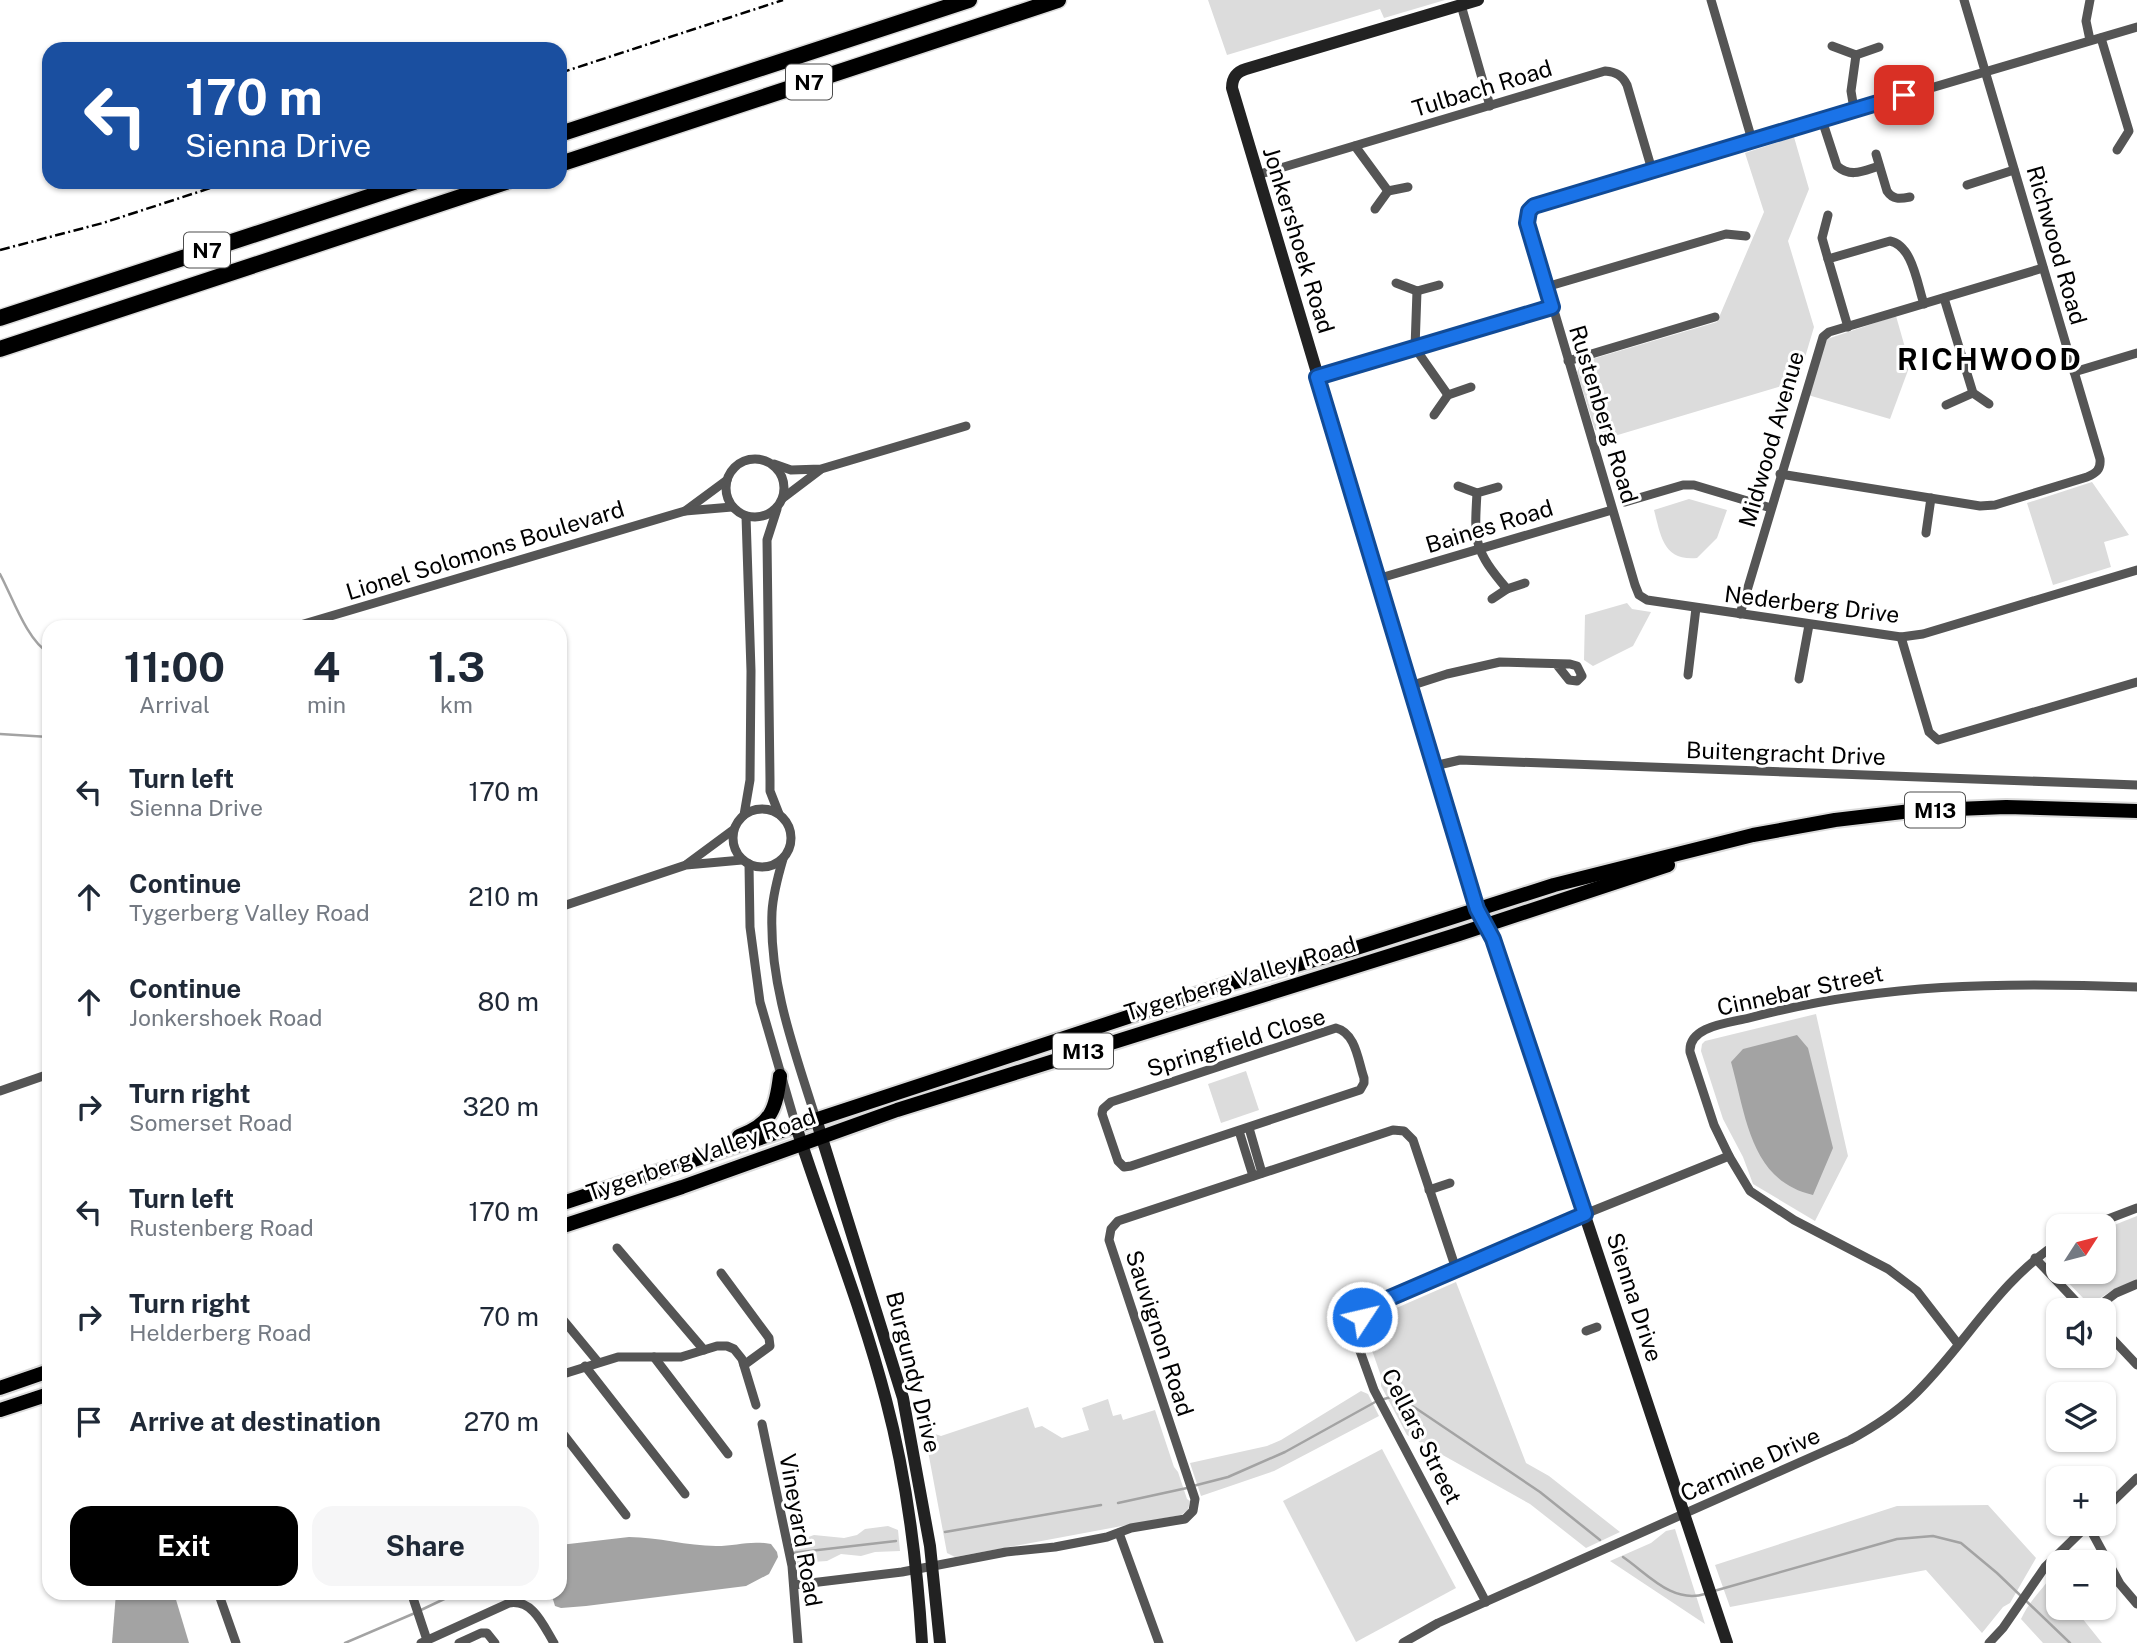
<!DOCTYPE html>
<meta charset="utf-8">
<style>
body{margin:0;font-family:"Public Sans",sans-serif;background:#f6f6f7;color:#1f2937;height:100vh;display:flex;flex-direction:column;font-size:26px;white-space:nowrap}
*{box-sizing:border-box;margin:0}
p{font-size:23px;color:#747a83}
.icon{flex:none;width:38px;height:38px;fill:none;stroke:currentColor;stroke-width:2;stroke-linecap:round;stroke-linejoin:round}
.map{position:relative;flex:1;overflow:hidden}
.side{position:absolute;left:42px;top:620px;width:525px;height:980px;display:flex;flex-direction:column;background:#fff;border-radius:21px;box-shadow:0 2px 5px #0004}
.side>*{flex:none}
.hud{position:absolute;left:42px;top:42px;width:525px;height:147px;border-radius:21px;box-shadow:0 2px 5px #0004;background:#1a4fa0;color:#fff;overflow:hidden}
.needle{width:46px;rotate:54deg}
.buttons{position:absolute;left:2046px;top:1214px;display:grid;gap:14px}
.buttons a{display:grid;place-items:center;width:70px;height:70px;border-radius:14px;background:#fff;box-shadow:0 2px 5px #0004;font-size:35px}
.pin{position:absolute;display:grid;place-items:center;width:60px;height:60px;color:#fff;margin:-30px;border-radius:14px;box-shadow:0 4px 10px #0006}
.me{position:absolute;width:77px;margin:-38px;rotate:55deg;stroke-linejoin:round;filter:drop-shadow(0 0 5px #0008)}
.turn{display:flex;align-items:center;gap:24px;height:147px;padding:0 28px;font-size:32px}
.turn .icon{width:91px;height:91px;stroke-width:2.5}
.turn b{display:block;font-size:49px;line-height:60px}
.eta{display:flex;justify-content:space-evenly;align-items:center;height:119px;text-align:center}
.eta b{font-size:42px;font-weight:700;line-height:49px}
.action{display:flex;gap:14px;margin-top:auto;padding:14px 28px}
.action a{flex:1;height:80px;border-radius:21px;background:#000;color:#fff;font-size:28px;font-weight:700;line-height:80px;text-align:center}
.action a+a{background:#f6f6f7;color:#1f2937}
ul{padding:0;list-style:none}
li{display:flex;align-items:center;gap:21px;height:105px;padding:0 28px}
li div{flex:1}
li b{display:block;font-size:26px}
li em{font-style:normal}
.map>svg:first-child{display:block}
</style>
<div class="map">
<svg width="2137" height="1643" viewBox="0 0 2137 1643">
<rect width="100%" height="100%" fill="#fff"/>
<g fill="#dcdcdc">
<polygon points="1208,0 1445,0 1384,18 1380,9 1227,55"/>
<polygon points="1794,137 1809,189 1788,241 1814,327 1798,381 1601,440 1599,431 1595,430 1577,372 1582,362 1717,322 1764,212 1745,153"/>
<polygon points="1896,316 1910,365 1890,419 1808,395 1827,339"/>
<polygon points="2092,482 2129,535 2104,542 2111,567 2053,585 2027,503"/>
<path d="M1689,499l38,11 -10,28 -20,20c-34,3 -36,-22 -43,-48z"/>
<polygon points="1627,603 1632,609 1651,612 1633,646 1593,666 1584,660 1585,615"/>
<polygon points="1816,1014 1848,1156 1815,1221 1753,1184 1743,1157 1723,1119 1701,1051 1702,1044 1705,1041"/>
<polygon points="1246,1071 1259,1110 1221,1123 1208,1084"/>
<polygon points="2137,1216 2137,1280 2116,1288 2094,1302 2085,1300 2058,1272 2104,1272 2104,1229"/>
<polygon points="1456,1282 1526,1463 1549,1476 1620,1532 1586,1548 1530,1504 1407,1435 1381,1386 1381,1376 1368,1339 1368,1332 1378,1316"/>
<polygon points="1361,1391 1368,1394 1379,1416 1274,1471 1201,1496 1190,1463 1267,1446 1281,1440"/>
<polygon points="1108,1399 1113,1416 1121,1414 1123,1420 1155,1410 1174,1467 1178,1472 1187,1499 1190,1501 1188,1510 1181,1515 955,1557 947,1553 925,1435 932,1433 941,1436 1028,1407 1035,1428 1042,1426 1062,1438 1089,1430 1082,1408"/>
<polygon points="1382,1449 1456,1588 1356,1642 1283,1501"/>
<polygon points="1988,1505 2036,1558 2010,1603 2003,1607 1982,1633 1926,1570 1730,1607 1715,1565 1897,1506"/>
<polygon points="888,1526 898,1530 900,1551 875,1552 861,1556 841,1554 827,1561 797,1563 794,1542 814,1535 844,1538 857,1535 865,1529"/>
<polygon points="1675,1529 1705,1624 1610,1561 1651,1543 1666,1531"/>
<path d="M2053,1574l5,6v28h16l28,35h-59l-22,-24c8,-18 22,-30 32,-45z"/>
</g>
<g fill="#a3a3a3">
<path d="M1797,1035l11,13 25,100 -20,47c-63,-14 -67,-80 -82,-133l12,-13z"/>
<path d="M629,1537c29,0 58,9 87,9 21,0 33,-6 55,-2l6,8 1,5 -9,17 -23,12 -160,20 -25,2 -6,-2 -4,-13 9,-1v-47z"/>
<polygon points="116,1593 174,1593 189,1643 112,1643"/>
</g>
<g fill="none" stroke-linecap="round" stroke-linejoin="round">
<g stroke="#a3a3a3" stroke-width="2.5">
<path d="M0,574c12,22 27,67 49,79"/>
<polyline points="0,734 49,737"/>
<polyline points="1384,1399 1395,1396 1414,1407 1540,1492 1600,1540"/>
<polyline points="1193,1486 1228,1477 1285,1452 1377,1401"/>
<polyline points="1118,1503 1187,1488"/>
<polyline points="945,1532 1101,1505"/>
<polyline points="792,1553 896,1541"/>
<path d="M1623,1557c25,17 49,47 82,37"/>
<polyline points="1714,1591 1897,1539 1933,1536 1961,1543 1997,1573 2070,1643"/>
<polyline points="421,1610 459,1592"/>
<polyline points="345,1643 415,1613"/>
</g>
<g stroke="#dbdbdb" stroke-width="18">
<g id="primary">
<path d="M739,1136c33,-12 37,-28 41,-60"/>
<polyline points="560,1204 1228,984 1350,950 1554,885 1753,835 1835,820 1911,811 1957,809 2006,807 2137,811"/>
<polyline points="560,1227 682,1187 897,1110 1459,934 1668,865"/>
<polyline points="0,1388 49,1371"/>
<polyline points="0,1410 49,1394"/>
</g>
</g>
<g stroke="#dbdbdb" stroke-width="19">
<g id="highway">
<polyline points="560,134 969,0"/>
<polyline points="560,164 1058,0"/>
<polyline points="0,318 414,182"/>
<polyline points="0,349 506,182"/>
</g>
</g>
<g stroke="#555" stroke-width="9">
<polyline points="1711,0 1752,140"/>
<polyline points="1461,5 1490,106"/>
<polyline points="2137,27 1538,204 1531,208 1527,219 1635,585 1639,595 1647,600 1901,637 1923,634 2137,570"/>
<polyline points="2101,38 2129,131 2117,150"/>
<polyline points="2090,40 2086,21 2090,0"/>
<polyline points="1832,46 1856,55 1879,47"/>
<polyline points="1854,109 1851,91 1856,55"/>
<path d="M1822,120l15,46c14,12 26,5 42,0"/>
<polyline points="1355,146 1388,191 1408,187"/>
<path d="M1876,154l11,37c6,9 13,8 23,6"/>
<path d="M1257,175l348,-104c11,1 17,4 22,14l25,85"/>
<polyline points="1967,185 2014,170"/>
<polyline points="1375,209 1388,191"/>
<polyline points="1828,215 1822,238 1828,259"/>
<polyline points="1396,283 1417,291 1439,285"/>
<polyline points="1546,287 1726,234 1746,236"/>
<polyline points="1417,291 1415,348 1448,395"/>
<polyline points="1944,298 1973,393 1989,404"/>
<path d="M1848,327l-20,-68 62,-18c23,5 27,43 34,63"/>
<polyline points="1568,361 1715,317"/>
<polyline points="2074,372 2137,353"/>
<polyline points="1317,377 1552,307"/>
<polyline points="1946,405 1973,393"/>
<polyline points="1434,415 1448,395 1471,387"/>
<circle cx="755" cy="488" r="29"/>
<polyline points="774,464 791,470 821,469 966,426"/>
<path d="M1780,474l200,32 15,-1 92,-28c9,-4 14,-7 13,-18l-136,-459"/>
<polyline points="1458,486 1477,493"/>
<path d="M1498,487l-21,6c-3,49 -3,57 30,96"/>
<polyline points="783,498 820,470"/>
<polyline points="1625,502 1683,485 1694,485 1771,508"/>
<polyline points="777,509 767,540 770,780 770,791 779,814"/>
<polyline points="685,511 727,480"/>
<polyline points="1926,533 1931,498"/>
<polyline points="1377,579 1612,510"/>
<polyline points="1492,599 1507,589 1525,583"/>
<polyline points="1740,614 1823,337 1829,332 2043,268"/>
<polyline points="297,626 685,511 732,507"/>
<polyline points="1901,637 1929,732 1938,740 2137,682"/>
<polyline points="1688,675 1696,608"/>
<polyline points="1799,679 1809,625"/>
<polyline points="1410,686 1447,674 1500,662 1570,664 1577,666 1582,676 1577,681 1569,680 1557,665"/>
<polyline points="1434,766 1460,760 2137,785"/>
<circle cx="762" cy="838" r="29"/>
<polyline points="744,815 750,780 751,671 746,516"/>
<path d="M783,859c-5,17 -10,35 -11,53 -3,72 23,140 44,207"/>
<polyline points="687,864 733,830"/>
<polyline points="749,864 750,927 760,1002 796,1126"/>
<polyline points="560,907 686,865 742,860"/>
<path d="M1336,1028c20,5 22,33 28,50v5l-4,7 -229,76 -7,1 -6,-6 -16,-47 1,-5 8,-7z"/>
<polyline points="0,1091 49,1074"/>
<polyline points="1249,1128 1262,1173"/>
<polyline points="1239,1131 1253,1176"/>
<polyline points="1429,1190 1450,1183"/>
<polyline points="2087,1227 2137,1208"/>
<polyline points="617,1248 704,1350"/>
<polyline points="2035,1258 2085,1311"/>
<polyline points="721,1273 769,1338 770,1346 744,1365"/>
<polyline points="2092,1311 2116,1293 2137,1284"/>
<polyline points="560,1316 598,1362"/>
<polyline points="2104,1330 2137,1365"/>
<polyline points="1586,1331 1597,1327"/>
<path d="M1958,1344l-41,-53 -29,-22 -94,-49 -44,-29 -21,-35 -15,-31 -24,-73c-2,-26 39,-29 59,-34 132,-35 252,-36 388,-31"/>
<polyline points="654,1357 728,1454"/>
<polyline points="585,1366 685,1494"/>
<polyline points="560,1375 618,1357 681,1357 717,1346 727,1346 734,1349 742,1359 756,1405"/>
<polyline points="762,1424 792,1566 798,1643"/>
<polyline points="560,1430 626,1515"/>
<polyline points="2104,1510 2137,1478"/>
<polyline points="2088,1525 2120,1584 2137,1604"/>
<polyline points="1119,1533 1159,1643"/>
<polyline points="794,1585 902,1572 1006,1552 1055,1547 1107,1537 1131,1528 1185,1519 1193,1511 1195,1499 1109,1240 1111,1229 1118,1221 1393,1130 1404,1131 1413,1140 1456,1269"/>
<polyline points="218,1592 236,1643"/>
<polyline points="411,1592 427,1640"/>
<path d="M1486,1602l-112,-212 -18,-50c-1,-17 8,-30 22,-37l192,-83 159,-64"/>
<path d="M421,1643l88,-40c24,-4 34,22 45,40"/>
<polyline points="459,1643 481,1633 487,1633 495,1643"/>
<path d="M1403,1643l35,-20 412,-183c22,-12 44,-26 62,-43 52,-49 85,-115 146,-154"/>
<polyline points="1989,1643 2003,1628 2045,1567 2089,1524"/>
</g>
<g stroke="#222" stroke-width="12">
<path d="M1478,0l-232,69c-10,3 -14,9 -14,19l245,821 16,30 234,704"/>
<polyline points="816,1119 903,1398 930,1546 940,1643"/>
<path d="M796,1126c29,91 66,181 90,274 21,79 31,161 36,243"/>
</g>
<use href="#primary" stroke="#000" stroke-width="14"/>
<use href="#highway" stroke="#000" stroke-width="16"/>
<g stroke="#000" stroke-width="2.5" stroke-dasharray="10 3.5 2 3.5" stroke-linecap="butt">
<polyline points="560,73 783,0"/>
<polyline points="0,250 103,223 229,182"/>
</g>
</g>
<g fill="none" stroke-linecap="round" stroke-linejoin="round">
<g stroke="#114b97" stroke-width="18">
<polyline id="route" points="1362,1317 1370,1307 1378,1303 1585,1214 1493,939 1477,909 1317,377 1552,307 1527,223 1529,211 1534,206 1904,95"/>
</g>
<use href="#route" stroke="#1a73e8" stroke-width="12"/>
</g>
<g text-anchor="middle" dominant-baseline="central" stroke-width="6" stroke-linejoin="round" paint-order="stroke">
<g fill="#fff" stroke="#4c4c4c" stroke-width="2">
<rect x="786" y="64.5" width="46" height="35" rx="5"/>
<rect x="184" y="232.5" width="46" height="35" rx="5"/>
<rect x="1905" y="792.5" width="60" height="35" rx="5"/>
<rect x="1053" y="1033.5" width="60" height="35" rx="5"/>
</g>
<g font-size="21" font-weight="bold" fill="#000">
<text x="809" y="82">N7</text>
<text x="207" y="250">N7</text>
<text x="1935" y="810">M13</text>
<text x="1083" y="1051">M13</text>
</g>
<g font-size="23" fill="#000" stroke="#fff">
<text transform="translate(1482 88) rotate(-17)">Tulbach Road</text>
<text transform="translate(1299 240) rotate(73)">Jonkershoek Road</text>
<text transform="translate(2057 245) rotate(74)">Richwood Road</text>
<text transform="translate(1604 414) rotate(73)">Rustenberg Road</text>
<text transform="translate(1771 439) rotate(-74)">Midwood Avenue</text>
<text transform="translate(1489 526) rotate(-17)">Baines Road</text>
<text transform="translate(485 550) rotate(-17)">Lionel Solomons Boulevard</text>
<text transform="translate(1812 604) rotate(7)">Nederberg Drive</text>
<text transform="translate(1786 753) rotate(2)">Buitengracht Drive</text>
<text transform="translate(1240 978) rotate(-17)">Tygerberg Valley Road</text>
<text transform="translate(1800 990) rotate(-12)">Cinnebar Street</text>
<text transform="translate(1236 1042) rotate(-17)">Springfield Close</text>
<text transform="translate(701 1154) rotate(-19)">Tygerberg Valley Road</text>
<text transform="translate(1635 1297) rotate(72)">Sienna Drive</text>
<text transform="translate(1160 1333) rotate(72)">Sauvignon Road</text>
<text transform="translate(914 1372) rotate(76)">Burgundy Drive</text>
<text transform="translate(1422 1436) rotate(63)">Cellars Street</text>
<text transform="translate(1750 1464) rotate(-24)">Carmine Drive</text>
<text transform="translate(801 1530) rotate(80)">Vineyard Road</text>
</g>
<g font-size="30" font-weight="bold" letter-spacing="2" fill="#000" stroke="#fff">
<text x="1990" y="359">RICHWOOD</text>
</g>
</g>
</svg>
<div class="buttons">
<a><svg class="needle" viewBox="-14 -14 28 28"><path d="M0-13l5 13h-10z" fill="#e53935"/><path d="M0 13l5-13h-10z" fill="#747a83"/></svg></a>
<a><svg class="icon" aria-label="sound" viewBox="0 0 24 24"><path d="M4 9h4l5-4v14l-5-4H4zM17 9q2 3 0 6"/></svg></a>
<a><svg class="icon" aria-label="layers" viewBox="0 0 24 24"><path d="M12 4l9 5-9 5-9-5zM3 14l9 5 9-5"/></svg></a>
<a>+</a>
<a>−</a>
</div>
<div class="pin" style="left:1904px;top:95px;background:#d93025"><svg class="icon" aria-label="arrive" viewBox="0 0 24 24"><path d="M6 21V4h12l-3 4 3 4H6"/></svg></div>
<svg class="me" style="left:1362px;top:1317px" viewBox="-20 -20 40 40"><circle r="17" fill="#1a73e8" stroke="#fff" stroke-width="3"/><path d="M0-11L8 9 0 5-8 9z" fill="#fff"/></svg>
<div class="hud">
<div class="turn"><svg class="icon" aria-label="left" viewBox="0 0 24 24"><path d="M17 20v-9H6M10 6l-5 5 5 5"/></svg><div><b>170 m</b>Sienna Drive</div></div>
</div>
<section class="side">
<div class="eta">
<div><b>11:00</b><p>Arrival</p></div>
<div><b>4</b><p>min</p></div>
<div><b>1.3</b><p>km</p></div>
</div>
<ul>
<li><svg class="icon" aria-label="left" viewBox="0 0 24 24"><path d="M17 20v-9H6M10 6l-5 5 5 5"/></svg><div><b>Turn left</b><p>Sienna Drive</p></div><em>170 m</em></li>
<li><svg class="icon" aria-label="ahead" viewBox="0 0 24 24"><path d="M12 20V5M6 11l6-6 6 6"/></svg><div><b>Continue</b><p>Tygerberg Valley Road</p></div><em>210 m</em></li>
<li><svg class="icon" aria-label="ahead" viewBox="0 0 24 24"><path d="M12 20V5M6 11l6-6 6 6"/></svg><div><b>Continue</b><p>Jonkershoek Road</p></div><em>80 m</em></li>
<li><svg class="icon" aria-label="right" viewBox="0 0 24 24"><path d="M7 20v-9h11M14 6l5 5-5 5"/></svg><div><b>Turn right</b><p>Somerset Road</p></div><em>320 m</em></li>
<li><svg class="icon" aria-label="left" viewBox="0 0 24 24"><path d="M17 20v-9H6M10 6l-5 5 5 5"/></svg><div><b>Turn left</b><p>Rustenberg Road</p></div><em>170 m</em></li>
<li><svg class="icon" aria-label="right" viewBox="0 0 24 24"><path d="M7 20v-9h11M14 6l5 5-5 5"/></svg><div><b>Turn right</b><p>Helderberg Road</p></div><em>70 m</em></li>
<li><svg class="icon" aria-label="arrive" viewBox="0 0 24 24"><path d="M6 21V4h12l-3 4 3 4H6"/></svg><div><b>Arrive at destination</b></div><em>270 m</em></li>
</ul>
<div class="action"><a>Exit</a><a>Share</a></div>
</section>
</div>
